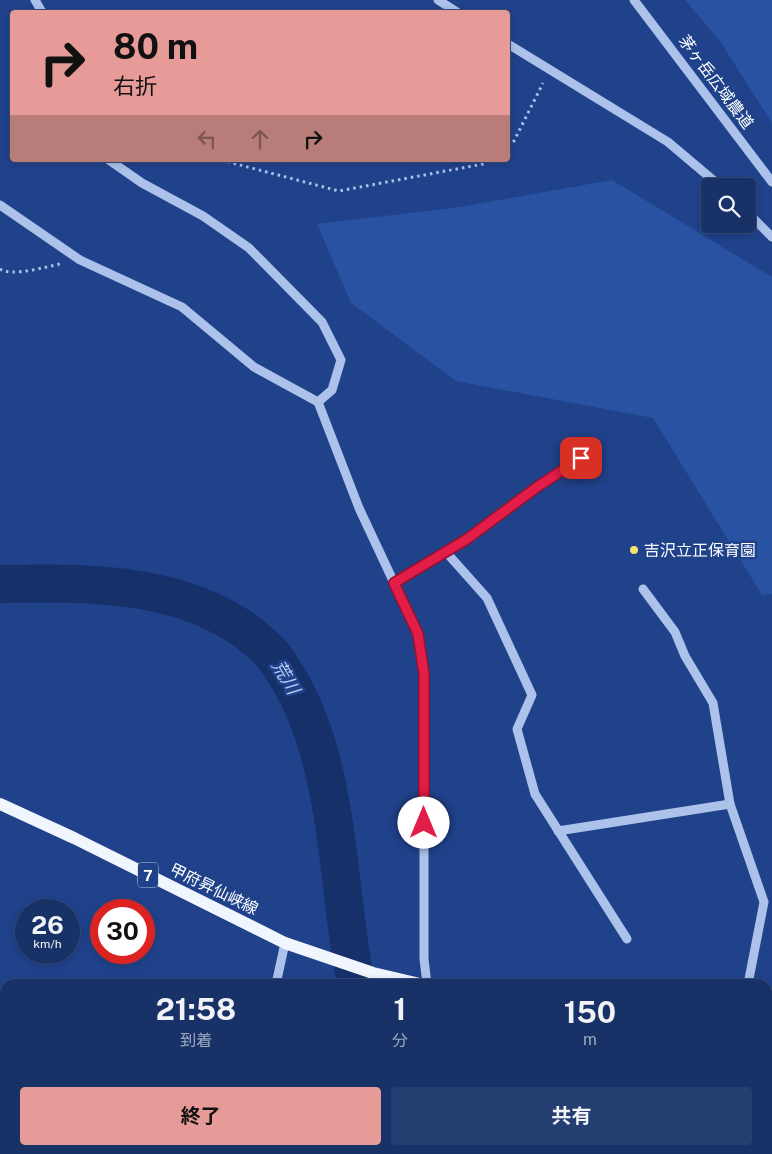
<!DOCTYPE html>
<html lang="ja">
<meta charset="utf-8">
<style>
body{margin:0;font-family:"Public Sans","Noto Sans JP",sans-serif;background:#253e71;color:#f1f3f6;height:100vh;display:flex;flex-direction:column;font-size:19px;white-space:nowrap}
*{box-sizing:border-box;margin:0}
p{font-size:16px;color:#9faac0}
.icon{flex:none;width:28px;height:28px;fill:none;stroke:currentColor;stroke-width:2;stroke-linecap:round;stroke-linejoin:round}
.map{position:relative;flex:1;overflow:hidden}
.drawer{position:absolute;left:0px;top:979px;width:772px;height:176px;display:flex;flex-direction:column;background:#183268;border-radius:15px 15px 0 0;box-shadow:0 2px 8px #0003,0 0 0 1px #364d7c}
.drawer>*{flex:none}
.guide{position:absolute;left:10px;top:10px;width:500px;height:152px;border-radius:5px;box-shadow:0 2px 8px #0003,0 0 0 1px #364d7c;background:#e69b98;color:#111;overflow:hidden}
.fabs{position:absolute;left:701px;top:178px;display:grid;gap:10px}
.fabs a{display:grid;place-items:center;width:55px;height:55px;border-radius:5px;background:#183268;box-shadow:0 2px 8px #0003,0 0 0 1px #364d7c;font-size:25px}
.speed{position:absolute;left:15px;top:899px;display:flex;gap:10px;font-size:25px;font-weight:700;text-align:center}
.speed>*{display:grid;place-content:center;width:65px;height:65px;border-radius:50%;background:#183268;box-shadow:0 2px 8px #0003,0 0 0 1px #364d7c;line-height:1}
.speed small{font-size:12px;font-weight:400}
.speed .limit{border:8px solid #d22;background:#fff;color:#111}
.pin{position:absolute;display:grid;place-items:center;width:42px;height:42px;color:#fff;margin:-21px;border-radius:10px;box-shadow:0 2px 8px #0006}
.me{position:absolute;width:55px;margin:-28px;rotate:0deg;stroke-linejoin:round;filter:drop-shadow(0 0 4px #0008)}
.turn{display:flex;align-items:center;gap:18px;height:105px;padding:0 20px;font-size:22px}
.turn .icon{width:65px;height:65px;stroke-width:2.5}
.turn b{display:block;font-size:35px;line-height:42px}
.lanes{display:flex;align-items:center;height:48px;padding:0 20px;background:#0003;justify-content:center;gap:25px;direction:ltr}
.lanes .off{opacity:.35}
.eta{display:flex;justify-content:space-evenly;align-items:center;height:85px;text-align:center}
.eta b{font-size:30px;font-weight:700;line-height:35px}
.primary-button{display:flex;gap:10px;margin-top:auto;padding:10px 20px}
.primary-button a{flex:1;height:58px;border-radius:5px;background:#e69b98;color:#111;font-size:20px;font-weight:700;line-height:58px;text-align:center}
.primary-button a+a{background:#253e71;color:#f1f3f6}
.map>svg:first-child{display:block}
</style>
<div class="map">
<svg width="772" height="1154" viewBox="0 0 772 1154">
<rect width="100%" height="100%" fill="#20428b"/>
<g fill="#2952a3">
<polygon points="685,0 772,0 772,123 720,41"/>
<polygon points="612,180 772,277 772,594 762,595 653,418 456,381 351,303 317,224 460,207"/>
</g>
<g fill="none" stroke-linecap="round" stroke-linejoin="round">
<g stroke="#16306a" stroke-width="38">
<path d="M0,584c92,-2 201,-3 270,68 5,5 9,12 13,18 35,53 47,120 55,183 6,44 9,87 18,131"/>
<polyline points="387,1150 387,1154"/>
</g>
<g stroke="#acc2eb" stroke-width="3" stroke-dasharray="2.5 4" stroke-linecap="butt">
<polyline points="508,146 514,141 543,83"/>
<polyline points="221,160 339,191 483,164 489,160"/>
<path d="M0,269c12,8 45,-2 60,-5"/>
</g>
<g stroke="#acc2eb" stroke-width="9">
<polyline points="35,0 42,12"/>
<polyline points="438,0 457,12"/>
<polyline points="634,0 772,182"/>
<polyline points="508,44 668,142 720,186"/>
<polyline points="109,160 142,183 203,216 249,248 322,322 341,360 332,390 318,402"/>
<polyline points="0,205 80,260 182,307 254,367 318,402 359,508 418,634 424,674 424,959 427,984"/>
<polyline points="748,213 772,237"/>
<polyline points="446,552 487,598 532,695 517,729 535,794 627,939"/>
<polyline points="394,583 467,539 537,487 596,448"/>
<polyline points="643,589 675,632 685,656 713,703 730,804 764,902 748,984"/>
<polyline points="558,831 730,804"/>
<polyline points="276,984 285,943"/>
<polyline points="768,1011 772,1010"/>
<polyline points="667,1150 668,1154"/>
<polyline points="232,1154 233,1150"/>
<polyline points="746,1154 747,1150"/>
</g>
<g stroke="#f1f5fe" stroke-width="12">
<polyline points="0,804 74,838 285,943 373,973 420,984"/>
<polyline points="574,1150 577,1154"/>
</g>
</g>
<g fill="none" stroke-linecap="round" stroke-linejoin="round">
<g stroke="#92132f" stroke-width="12">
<polyline id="route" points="424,823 424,674 418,634 394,583 467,539 537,487 581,458"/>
</g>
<use href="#route" stroke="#e11d48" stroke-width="9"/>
</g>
<circle fill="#f9e06d" stroke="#20428b" stroke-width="2" cx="634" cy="550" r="5"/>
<g text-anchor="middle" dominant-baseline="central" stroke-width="5" stroke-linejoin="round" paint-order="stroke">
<rect fill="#20428b" stroke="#bcc6dc" stroke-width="1" x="138" y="862.5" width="20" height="25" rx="4"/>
<g font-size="15" font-weight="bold" fill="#fff">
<text x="148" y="875">7</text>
</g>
<g font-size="16" fill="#fff" stroke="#20428b">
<text transform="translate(716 82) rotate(53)">茅ヶ岳広域農道</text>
<text transform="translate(214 889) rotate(26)">甲府昇仙峡線</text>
</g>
<g font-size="16" fill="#fff" stroke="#20428b" text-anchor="start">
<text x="644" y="550">吉沢立正保育園</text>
</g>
<g font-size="18" font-style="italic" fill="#b8ccf3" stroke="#20428b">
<text transform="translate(286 677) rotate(59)">荒川</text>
</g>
</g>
</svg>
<div class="fabs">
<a><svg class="icon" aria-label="search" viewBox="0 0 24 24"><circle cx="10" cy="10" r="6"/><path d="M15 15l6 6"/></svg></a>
</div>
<div class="speed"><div>26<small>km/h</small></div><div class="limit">30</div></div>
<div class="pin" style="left:581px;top:458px;background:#d93025"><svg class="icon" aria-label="arrive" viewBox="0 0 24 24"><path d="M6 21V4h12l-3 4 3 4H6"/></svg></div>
<svg class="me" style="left:424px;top:823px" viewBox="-20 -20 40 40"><circle r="19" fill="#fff"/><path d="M0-13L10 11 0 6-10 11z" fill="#e11d48"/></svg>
<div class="guide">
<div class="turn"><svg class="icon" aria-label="right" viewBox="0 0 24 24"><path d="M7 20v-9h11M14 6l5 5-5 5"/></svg><div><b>80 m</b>右折</div></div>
<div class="lanes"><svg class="icon off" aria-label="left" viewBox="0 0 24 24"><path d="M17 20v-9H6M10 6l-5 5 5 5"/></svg><svg class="icon off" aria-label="ahead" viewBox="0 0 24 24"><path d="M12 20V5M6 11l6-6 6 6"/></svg><svg class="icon" aria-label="right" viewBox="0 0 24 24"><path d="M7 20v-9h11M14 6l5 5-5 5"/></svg></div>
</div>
<section class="drawer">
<div class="eta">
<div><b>21:58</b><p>到着</p></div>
<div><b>1</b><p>分</p></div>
<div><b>150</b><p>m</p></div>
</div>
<div class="primary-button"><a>終了</a><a>共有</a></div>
</section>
</div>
